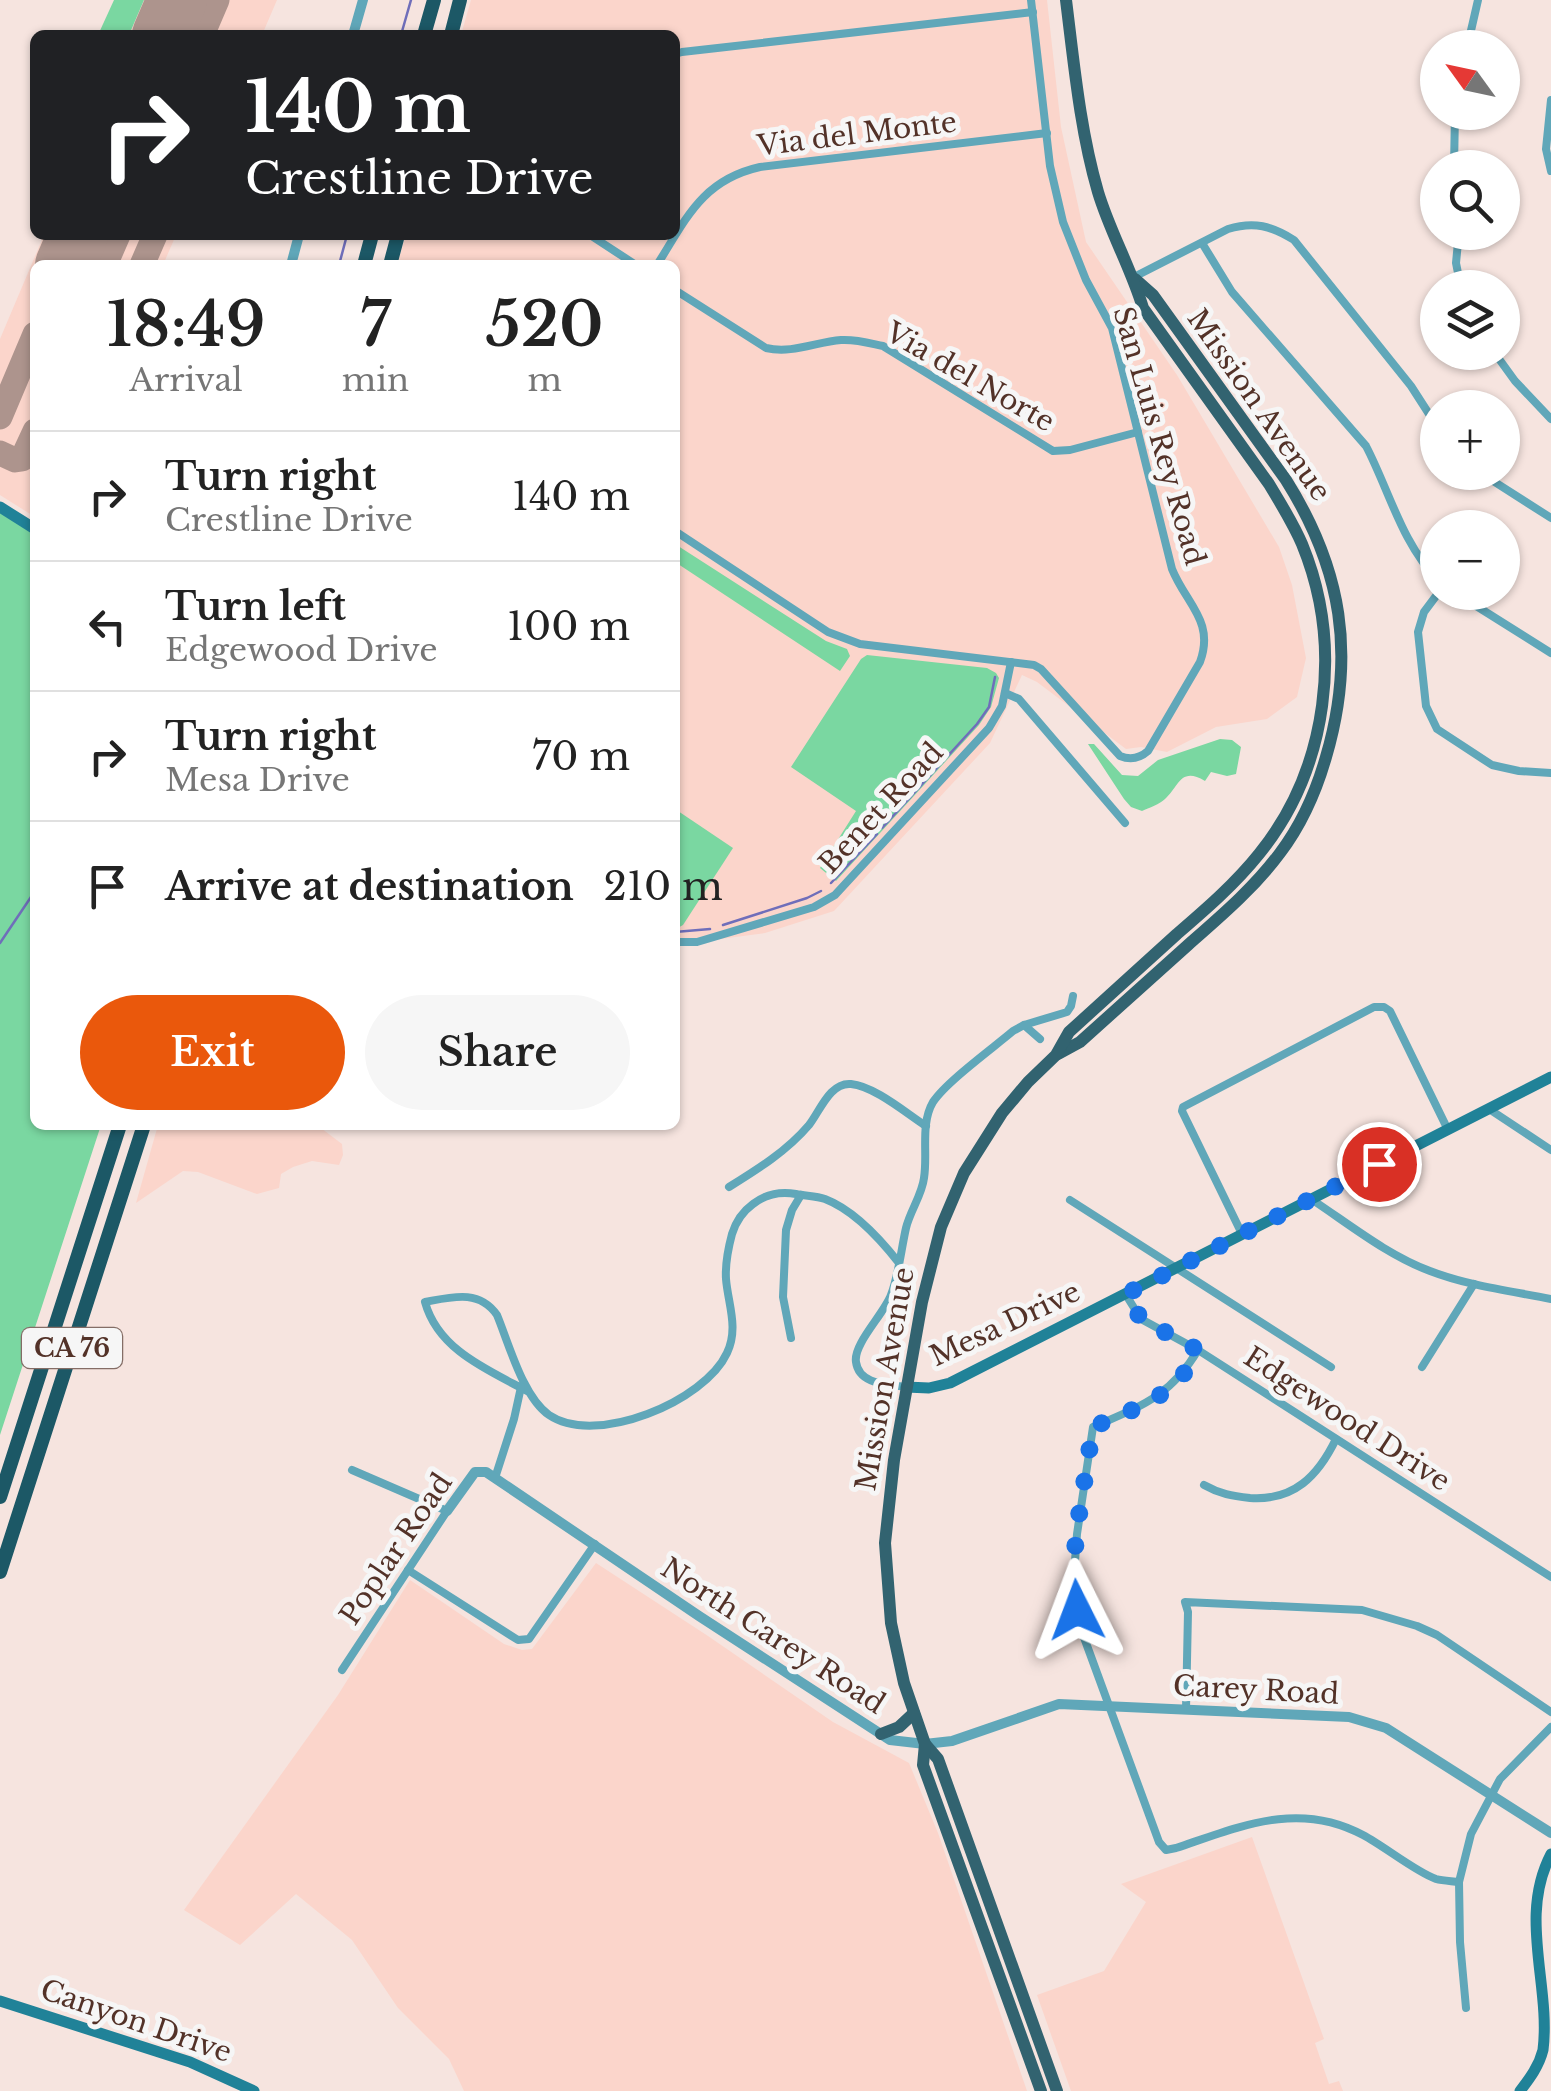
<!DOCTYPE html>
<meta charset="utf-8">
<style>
body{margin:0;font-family:"Libre Baskerville",serif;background:#f6f6f6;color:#222;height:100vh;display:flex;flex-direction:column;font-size:38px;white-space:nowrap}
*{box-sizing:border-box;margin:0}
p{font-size:32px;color:#767676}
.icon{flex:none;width:55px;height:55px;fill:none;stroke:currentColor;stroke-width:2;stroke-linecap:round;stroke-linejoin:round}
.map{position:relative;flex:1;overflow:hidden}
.panel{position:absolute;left:30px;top:260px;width:650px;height:870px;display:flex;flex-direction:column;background:#fff;border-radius:15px;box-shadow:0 2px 8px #0004}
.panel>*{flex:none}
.guide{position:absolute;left:30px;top:30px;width:650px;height:210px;border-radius:15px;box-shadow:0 2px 8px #0004;background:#202124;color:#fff;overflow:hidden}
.needle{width:65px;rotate:303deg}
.controls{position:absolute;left:1420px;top:30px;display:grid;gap:20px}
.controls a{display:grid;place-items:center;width:100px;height:100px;border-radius:50%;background:#fff;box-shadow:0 2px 8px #0004;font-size:50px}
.pin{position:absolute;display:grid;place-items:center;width:85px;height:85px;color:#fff;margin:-42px;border:5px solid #fff;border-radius:50%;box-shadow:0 2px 10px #0007}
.me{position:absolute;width:110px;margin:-55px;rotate:357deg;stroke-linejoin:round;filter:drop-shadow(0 0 8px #0008)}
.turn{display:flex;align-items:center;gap:35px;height:210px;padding:0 50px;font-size:45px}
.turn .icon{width:130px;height:130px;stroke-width:2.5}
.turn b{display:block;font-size:70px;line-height:85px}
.eta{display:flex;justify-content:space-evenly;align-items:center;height:170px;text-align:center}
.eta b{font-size:60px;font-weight:600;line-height:70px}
.cta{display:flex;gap:20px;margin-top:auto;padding:20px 50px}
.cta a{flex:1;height:115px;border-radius:60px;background:#ea580c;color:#fff;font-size:40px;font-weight:600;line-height:115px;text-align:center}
.cta a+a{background:#f6f6f6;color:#222}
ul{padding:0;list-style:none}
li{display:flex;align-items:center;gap:30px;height:130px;padding:0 50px;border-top:2px solid #e0e0e0}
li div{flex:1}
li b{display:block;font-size:38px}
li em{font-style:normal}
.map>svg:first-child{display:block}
</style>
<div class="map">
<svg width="1551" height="2091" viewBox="0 0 1551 2091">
<rect width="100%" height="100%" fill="#f6e4df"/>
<g fill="#fbd5cb">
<polygon points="144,0 277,0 262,35 129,35"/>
<polygon points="471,0 1047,0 1061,127 1086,242 1177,375 1279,547 1292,585 1306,658 1297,697 1267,719 1216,727 1167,752 1141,747 1126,749 1037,682 1022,675 990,743 834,911 765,933 675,945 675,265 397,265 406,235 675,235 675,35 461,35"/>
<polygon points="44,235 176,235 163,265 35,265 35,517 0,495 0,339"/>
<polygon points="158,1125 317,1125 342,1144 343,1155 339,1165 312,1161 293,1167 281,1174 279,1188 257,1194 198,1172 183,1171 136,1203"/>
<polygon points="596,1563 708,1636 833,1722 909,1763 938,1833 1027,2091 464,2091 449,2059 398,2008 352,1940 296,1894 240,1945 184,1910 338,1695 410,1580 504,1644 522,1650 532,1649"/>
<polygon points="1252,1837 1324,2039 1315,2043 1329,2084 1339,2081 1343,2091 1071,2091 1037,1995 1104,1971 1146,1902 1121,1884"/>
</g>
<g fill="#7ad7a1">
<polygon points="114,0 144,0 129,35 98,35"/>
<polygon points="0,507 35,529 35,1125 101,1125 0,1435"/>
<polygon points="675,544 826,641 847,649 850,656 840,671 675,562"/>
<polygon points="867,655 987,668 996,673 999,678 991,707 979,725 836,881 820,868 856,811 791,767 861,659"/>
<path d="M1220,739l12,1 9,7 -5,27 -9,2 -16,-4 -6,9c-25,-15 -26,6 -40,18 -5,5 -16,9 -23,12l-11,-4 -7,-8 -36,-55h6l28,31 16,1 20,-16z"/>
<polygon points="675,809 733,848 683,925 676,929"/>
</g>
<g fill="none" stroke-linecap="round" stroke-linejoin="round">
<g stroke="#6f6eba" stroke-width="2.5">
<polyline points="401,35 411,0"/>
<polyline points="339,265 347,235"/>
<polyline points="882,828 977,724 989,707 995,677"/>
<polyline points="831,883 877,834"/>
<polyline points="723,925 807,898 821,891"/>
<polyline points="675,932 710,929"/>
<polyline points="0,943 35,891"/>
</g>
<g stroke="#ad948d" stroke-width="25">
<polyline points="202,35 217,0"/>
<polyline points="105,265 118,235"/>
<polyline points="142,265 155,235"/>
<polyline points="0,417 35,334"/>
<polyline points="0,453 15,460 22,459 35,431"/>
</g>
<g stroke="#ad948d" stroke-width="60">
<polyline points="162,35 177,0"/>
<polyline points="65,265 78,235"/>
</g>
<g stroke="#60a7b9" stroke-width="8">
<polyline points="1467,48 1478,0"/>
<polyline points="675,54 682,52 1033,12"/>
<polyline points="1551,100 1546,149 1551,171"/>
<polyline points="1454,168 1455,112"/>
<polyline points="1459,232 1456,263 1461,288"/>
<polyline points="590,235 636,265"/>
<path d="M1202,243l30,49 134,154c23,44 36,98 72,134"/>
<path d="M657,265c29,-46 45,-85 103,-98l287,-34"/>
<path d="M1134,277l94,-48c26,-8 44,-3 66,11l117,146 27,42"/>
<path d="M675,290l91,58c26,6 50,-6 75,-8 15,-1 28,3 42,6l170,105 17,-1 68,-18"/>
<polyline points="1494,352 1515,381 1551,419"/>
<polyline points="1479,472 1551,518"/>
<path d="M675,531l153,101 32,12 174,21 7,4 79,87c10,4 20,2 28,-5l52,-89c15,-41 -14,-58 -28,-93l-60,-241 -26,-48 -23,-58 -13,-56 -19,-166"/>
<polyline points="1439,592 1424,612 1418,632 1426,706 1437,729 1492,765 1519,771 1551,773"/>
<polyline points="1454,592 1551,653"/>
<polyline points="1005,693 1019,699 1125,823"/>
<polyline points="675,942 697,942 814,907 835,895 989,728 1002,706 1011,662"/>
<polyline points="1024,1025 1040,1039"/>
<polyline points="1489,1109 1551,1150"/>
<path d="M729,1187c29,-18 58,-36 80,-62 11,-14 21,-43 42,-41 23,2 55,29 75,42"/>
<path d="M1311,1199c38,25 76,56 119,72 39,15 81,20 121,28"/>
<polyline points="1070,1200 1331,1367"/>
<polyline points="1242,1234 1182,1111 1183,1107 1374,1007 1384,1007 1390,1011 1448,1130"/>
<polyline points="1126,1295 1141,1319 1198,1350 1551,1577"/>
<polyline points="791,1338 783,1297 786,1230 792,1210 801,1195"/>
<path d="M1198,1350c-28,47 -57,56 -105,77l-16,107 -4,54 9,44 77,210 7,8 10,-2c63,-21 122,-48 187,-13 21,11 53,37 73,44 7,2 16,2 23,3"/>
<polyline points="1422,1367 1474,1284"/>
<path d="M906,1387c-18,-3 -47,-2 -50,-25 -3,-18 28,-48 35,-67 8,-21 10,-45 15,-67 4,-17 16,-33 18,-50 4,-24 -4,-54 9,-76 13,-20 60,-54 80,-71l11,-6 43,-13 4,-6 2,-10"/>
<path d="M529,1392c-41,-22 -91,-42 -104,-90 27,-5 54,-13 72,13 12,29 26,82 52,100 47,32 156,-14 178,-62 12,-25 1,-49 -1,-74 -1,-16 2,-30 6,-45 4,-13 10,-22 21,-30 13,-10 27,-13 43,-10 9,2 20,2 29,5 29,11 56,41 74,64"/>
<polyline points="495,1478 514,1419 521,1387"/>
<path d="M1204,1485c16,9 28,11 46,13 44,3 68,-22 86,-59"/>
<polyline points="408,1570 518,1640 529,1639 595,1544"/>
<polyline points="342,1670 447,1511 352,1470"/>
<polyline points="1186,1709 1188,1612 1185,1602 1362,1610 1417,1626 1437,1635 1551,1712"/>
<polyline points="1466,2008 1460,1942 1459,1882 1471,1834 1500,1779 1551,1727"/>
</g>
<g stroke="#60a7b9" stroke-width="10">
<polyline points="353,35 363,0"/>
<polyline points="291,265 299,235"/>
<polyline points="447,1511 475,1472 486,1472 699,1616 890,1740 925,1744 952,1741 1059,1704 1349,1717 1386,1728 1551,1833"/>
</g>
<g stroke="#208298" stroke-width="11">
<polyline points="0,507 35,529"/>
<polyline points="906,1387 929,1388 950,1383 1551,1077"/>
<polyline points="0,2001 190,2062 254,2091"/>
<path d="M1520,2091c10,-13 19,-25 23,-41 8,-65 -25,-133 8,-196"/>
</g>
<g stroke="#326370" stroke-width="12">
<path d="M1058,1054l22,-12c36,-32 72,-65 108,-97 33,-29 66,-57 92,-92 22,-29 36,-61 46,-96 30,-102 16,-188 -40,-277l-133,-185 -18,-16"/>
<polyline points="881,1734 899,1727 914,1713"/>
<polyline points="925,1744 938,1759 1057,2091"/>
<path d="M1041,2091l-118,-326 2,-21 -21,-61 -13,-60 -6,-80 9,-83 28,-158 19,-75 23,-54 38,-60 26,-31 28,-27 13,-23c36,-33 72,-65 108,-98 29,-25 58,-50 82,-80 69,-85 85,-208 43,-310 -9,-21 -21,-40 -33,-60l-126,-176c-12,-40 -33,-76 -45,-116 -18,-62 -24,-128 -32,-192"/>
</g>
<g stroke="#1c5866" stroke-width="14">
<polyline points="424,35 434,0"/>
<polyline points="451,35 460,0"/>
<polyline points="364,265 372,235"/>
<polyline points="390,265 398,235"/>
<polyline points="0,1497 120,1125"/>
<polyline points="0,1572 144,1125"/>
</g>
</g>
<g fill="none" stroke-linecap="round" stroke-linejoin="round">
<path stroke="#1a73e8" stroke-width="18" stroke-dasharray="0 32.4" d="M1077,1610l-4,-22 3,-54 17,-107c31,-14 72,-27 92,-55 5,-7 9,-15 13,-22l-57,-31 -15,-25 253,-130"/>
</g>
<g text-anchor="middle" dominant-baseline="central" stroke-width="10" stroke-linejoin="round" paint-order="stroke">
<rect fill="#f6f6f6" stroke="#846d66" stroke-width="2.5" x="22" y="1328" width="100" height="40" rx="8"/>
<g font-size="25" font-weight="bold" fill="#533228">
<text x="72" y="1348">CA 76</text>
</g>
<g font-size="28" fill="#533228" stroke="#f6f6f6">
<text transform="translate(857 134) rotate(-7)">Via del Monte</text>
<text transform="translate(970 377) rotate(30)">Via del Norte</text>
<text transform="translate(1259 405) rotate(55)">Mission Avenue</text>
<text transform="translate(1159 436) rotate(74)">San Luis Rey Road</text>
<text transform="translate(881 808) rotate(-47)">Benet Road</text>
<text transform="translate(1005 1324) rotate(-25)">Mesa Drive</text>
<text transform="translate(885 1379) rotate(-80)">Mission Avenue</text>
<text transform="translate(1347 1419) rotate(33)">Edgewood Drive</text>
<text transform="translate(396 1549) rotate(-56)">Poplar Road</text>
<text transform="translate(773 1636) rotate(33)">North Carey Road</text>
<text transform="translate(1256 1690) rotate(3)">Carey Road</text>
<text transform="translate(136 2021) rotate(19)">Canyon Drive</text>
</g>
</g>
</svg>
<div class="controls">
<a><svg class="needle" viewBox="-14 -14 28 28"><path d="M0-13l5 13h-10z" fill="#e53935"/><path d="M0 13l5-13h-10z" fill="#767676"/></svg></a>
<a><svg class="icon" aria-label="search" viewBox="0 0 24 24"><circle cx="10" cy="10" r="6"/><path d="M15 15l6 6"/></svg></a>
<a><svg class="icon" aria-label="layers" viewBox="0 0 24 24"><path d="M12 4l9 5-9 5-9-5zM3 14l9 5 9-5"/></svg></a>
<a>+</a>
<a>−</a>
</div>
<div class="pin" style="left:1379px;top:1164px;background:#d93025"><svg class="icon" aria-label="arrive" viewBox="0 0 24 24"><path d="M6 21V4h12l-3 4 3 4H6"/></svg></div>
<svg class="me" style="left:1077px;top:1610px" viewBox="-20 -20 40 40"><path d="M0-17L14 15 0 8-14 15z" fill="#1a73e8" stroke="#fff" stroke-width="4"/></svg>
<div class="guide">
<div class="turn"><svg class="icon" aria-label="right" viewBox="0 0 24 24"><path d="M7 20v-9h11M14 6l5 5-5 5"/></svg><div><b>140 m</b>Crestline Drive</div></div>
</div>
<section class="panel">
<div class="eta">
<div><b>18:49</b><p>Arrival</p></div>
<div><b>7</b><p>min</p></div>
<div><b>520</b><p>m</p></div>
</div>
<ul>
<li><svg class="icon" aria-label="right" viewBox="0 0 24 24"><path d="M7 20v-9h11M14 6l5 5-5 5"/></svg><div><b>Turn right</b><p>Crestline Drive</p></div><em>140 m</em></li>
<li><svg class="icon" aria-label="left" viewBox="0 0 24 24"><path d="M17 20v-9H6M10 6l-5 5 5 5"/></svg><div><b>Turn left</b><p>Edgewood Drive</p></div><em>100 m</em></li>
<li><svg class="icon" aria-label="right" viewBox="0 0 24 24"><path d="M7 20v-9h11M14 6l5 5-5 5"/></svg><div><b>Turn right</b><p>Mesa Drive</p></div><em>70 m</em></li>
<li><svg class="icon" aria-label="arrive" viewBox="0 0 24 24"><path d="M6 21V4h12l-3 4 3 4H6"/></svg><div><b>Arrive at destination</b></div><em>210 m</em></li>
</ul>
<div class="cta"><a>Exit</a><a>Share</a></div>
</section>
</div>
